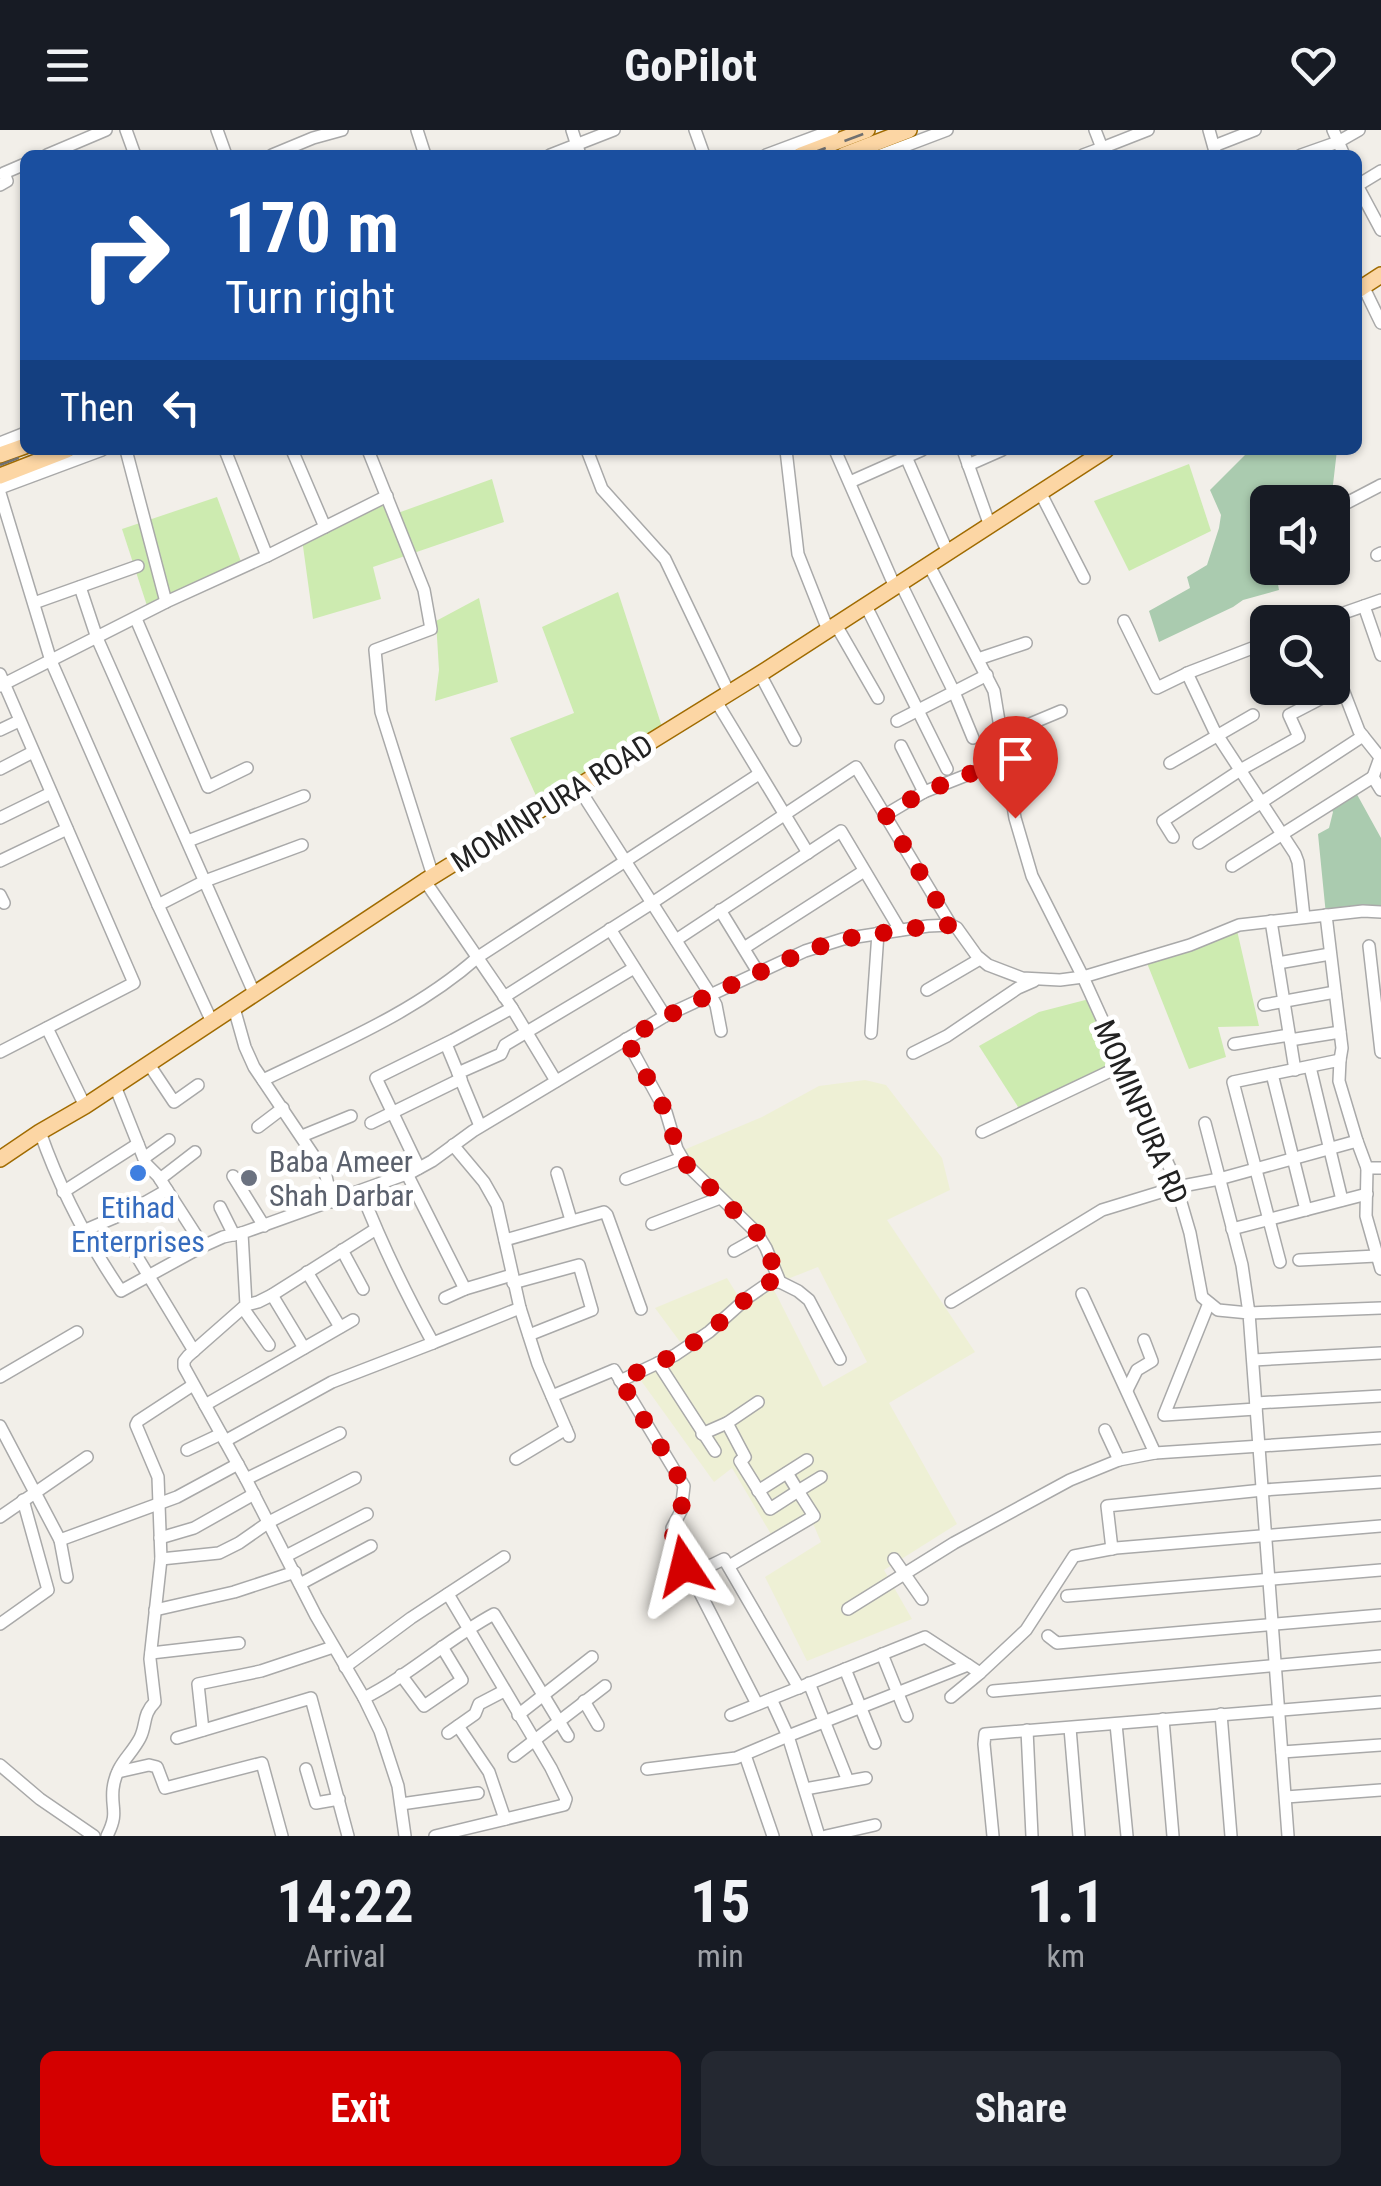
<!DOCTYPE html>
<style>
body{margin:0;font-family:"Roboto Condensed",sans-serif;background:#242831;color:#f1f3f6;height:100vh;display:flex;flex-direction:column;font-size:38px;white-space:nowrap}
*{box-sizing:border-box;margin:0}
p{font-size:32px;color:#9ea1a6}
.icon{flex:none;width:55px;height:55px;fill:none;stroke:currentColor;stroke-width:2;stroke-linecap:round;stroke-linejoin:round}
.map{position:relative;height:1706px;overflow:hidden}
.sheet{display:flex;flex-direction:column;background:#171b24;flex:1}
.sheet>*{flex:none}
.top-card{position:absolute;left:20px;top:20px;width:1342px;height:305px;border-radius:15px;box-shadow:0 2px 8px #0004;background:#1a4fa0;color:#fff;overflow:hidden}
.tools{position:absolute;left:1250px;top:355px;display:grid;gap:20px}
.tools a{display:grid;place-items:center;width:100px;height:100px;border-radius:15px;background:#171b24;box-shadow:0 2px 8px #0004;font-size:50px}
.pin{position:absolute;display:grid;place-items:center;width:85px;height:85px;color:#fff;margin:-102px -42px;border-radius:50% 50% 50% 0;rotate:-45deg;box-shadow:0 0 10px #0007}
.pin .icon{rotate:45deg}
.me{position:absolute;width:110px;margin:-55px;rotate:350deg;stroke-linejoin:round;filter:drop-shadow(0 0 8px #0008)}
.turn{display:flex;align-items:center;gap:35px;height:210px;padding:0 40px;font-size:45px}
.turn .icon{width:130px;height:130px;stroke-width:2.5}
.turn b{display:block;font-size:70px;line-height:85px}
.then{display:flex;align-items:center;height:95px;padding:0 40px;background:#0003;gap:20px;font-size:38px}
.eta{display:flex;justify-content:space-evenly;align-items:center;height:170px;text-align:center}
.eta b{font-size:60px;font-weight:700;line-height:70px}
.action{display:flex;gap:20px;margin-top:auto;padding:20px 40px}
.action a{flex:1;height:115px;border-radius:15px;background:#d40000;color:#fff;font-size:40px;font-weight:700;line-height:115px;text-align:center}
.action a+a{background:#242831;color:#f1f3f6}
header{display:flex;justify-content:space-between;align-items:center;height:130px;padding:0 40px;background:#171b24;font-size:45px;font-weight:700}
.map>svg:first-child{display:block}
</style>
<header><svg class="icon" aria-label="menu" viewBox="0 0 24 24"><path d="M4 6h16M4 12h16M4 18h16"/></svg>GoPilot<svg class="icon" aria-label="heart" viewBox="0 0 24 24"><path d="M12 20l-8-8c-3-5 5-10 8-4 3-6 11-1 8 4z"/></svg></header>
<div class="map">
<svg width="1381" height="1706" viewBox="0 0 1381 1706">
<rect width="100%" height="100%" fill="#f2efe9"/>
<polygon fill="#eef0d5" points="865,950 886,955 942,1028 950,1060 887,1090 975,1222 889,1273 957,1394 884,1440 912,1489 807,1531 765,1447 821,1412 811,1389 775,1411 732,1338 714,1352 637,1245 686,1220 655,1178 727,1148 743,1174 770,1152 823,1257 867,1232 818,1137 780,1152 766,1118 679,1022 762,987 819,956"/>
<g fill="#cdebb0">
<polygon points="1189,334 1211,401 1129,441 1094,371"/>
<polygon points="492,349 504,392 373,437 381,469 313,489 302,409 387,366 395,384"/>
<polygon points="217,367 243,437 149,482 122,399"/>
<polygon points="618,462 664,603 542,679 510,608 574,583 542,497"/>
<polygon points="479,468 498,552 435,571 439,540 436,491"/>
<polygon points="1236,796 1259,896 1218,897 1226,927 1189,939 1145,828"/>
<polygon points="1093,868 1123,935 1022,983 979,916 1039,882"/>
</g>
<g fill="#aacbaf">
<polygon points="1250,320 1337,320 1331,372 1268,372 1268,438 1275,438 1279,460 1243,470 1233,477 1159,512 1149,481 1190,458 1187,447 1207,435 1219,398 1221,385 1210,360"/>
<polygon points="1354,659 1381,708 1381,782 1326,785 1318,704 1329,698 1333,682 1328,675"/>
</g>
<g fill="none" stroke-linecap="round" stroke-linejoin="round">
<g stroke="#a9a9a9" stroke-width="14">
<g id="minor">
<polyline points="126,0 135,25"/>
<polyline points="217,0 226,25"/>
<polyline points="417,0 425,25"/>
<polyline points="572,0 580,25"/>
<polyline points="695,0 704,25"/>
<polyline points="1209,0 1216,25"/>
<polyline points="1333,0 1344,25"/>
<polyline points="1214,16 1255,0"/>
<polyline points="47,25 106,0"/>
<polyline points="272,25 313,8 342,0"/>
<polyline points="550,25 614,0"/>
<polyline points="766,25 833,0"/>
<polyline points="881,25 947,0"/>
<polyline points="1083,25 1102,18 1095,0"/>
<polyline points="1104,25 1102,18 1148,0"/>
<polyline points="1301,25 1338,12 1359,0"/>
<polyline points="0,55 7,51 4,43 25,34"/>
<polyline points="1358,55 1381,41"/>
<polyline points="1358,57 1381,100"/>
<polyline points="1363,156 1381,193"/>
<polyline points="0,313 25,303"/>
<polyline points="126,320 166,472"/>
<polyline points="225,320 267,426"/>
<polyline points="292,320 325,397"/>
<polyline points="368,320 424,460 431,499 375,520 381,582 433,746"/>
<polyline points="587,320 602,359 665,429 729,563"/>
<polyline points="786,320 798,424 828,500"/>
<polyline points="835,320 895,457"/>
<polyline points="903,320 948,423"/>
<polyline points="963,320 990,396"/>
<polyline points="968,335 1002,320"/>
<polyline points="850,352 922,320"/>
<polyline points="0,358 102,320"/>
<polyline points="1040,362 1084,448"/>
<polyline points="0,363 51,531 158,775 212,892"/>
<polyline points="1337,378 1381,355"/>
<polyline points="1377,425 1381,423"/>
<polyline points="929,435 994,561 1015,688 1032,746 1083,847 1173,1045 1190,1103 1202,1167 1218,1180 1249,1183 1288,1706"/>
<polyline points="901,454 954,562 973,608"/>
<polyline points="80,457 97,508 255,865"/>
<polyline points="34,473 138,436"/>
<polyline points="866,476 947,639"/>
<polyline points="1364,476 1381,525"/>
<polyline points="136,489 208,657 247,638"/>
<polyline points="1124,491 1157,558 1190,542 1268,512"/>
<polyline points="1318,492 1381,470"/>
<polyline points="836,495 878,568"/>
<polyline points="978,529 1026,513"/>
<polyline points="1332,531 1359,601 1379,626"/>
<polyline points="1187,543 1214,600 1295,724 1298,732 1304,787"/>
<polyline points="0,544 134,853 0,922"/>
<polyline points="760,544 795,610"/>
<polyline points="0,556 166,472 267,426 387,366"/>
<polyline points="716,571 808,723"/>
<polyline points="897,591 987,545"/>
<polyline points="999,599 1025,596 1061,581"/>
<polyline points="0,600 19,591"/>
<polyline points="901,616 924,662"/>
<polyline points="1381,625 1373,647 1381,660"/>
<polyline points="1170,633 1253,585"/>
<polyline points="0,639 33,622"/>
<polyline points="578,657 710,864 716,875 721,901"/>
<polyline points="885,685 924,662 1005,630"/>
<polyline points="0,688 51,663"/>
<polyline points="1173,707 1163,691 1242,639 1299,607 1289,585 1343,557"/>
<polyline points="188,711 304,666"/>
<polyline points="1199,713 1363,606"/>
<polyline points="0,731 67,699"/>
<polyline points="1232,736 1373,647"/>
<polyline points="425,751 512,878 556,951"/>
<polyline points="0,765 4,773"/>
<polyline points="158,775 205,751 302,715"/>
<polyline points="720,780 758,842"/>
<polyline points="1326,785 1342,918 1340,930"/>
<polyline points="1271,791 1295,940"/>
<polyline points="610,799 665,886"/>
<polyline points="676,810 841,701 900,800"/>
<polyline points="1369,816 1381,922"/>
<polyline points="744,818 864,741"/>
<polyline points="1278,833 1330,824"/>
<polyline points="927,860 980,829"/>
<polyline points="504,867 652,773 856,637 951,795"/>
<polyline points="1264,875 1335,862"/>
<polyline points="234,878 245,917 254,937 320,1035 326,1046 332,1072"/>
<polyline points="47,898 85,976"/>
<polyline points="871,903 878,803"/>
<polyline points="626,909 666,982 677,1019 685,1033 757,1103 766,1118 780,1152 798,1161 809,1170 840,1229"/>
<polyline points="1290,910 1340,902"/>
<polyline points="446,914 480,996"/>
<polyline points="1234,914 1289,905"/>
<polyline points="913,923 947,906 1018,858 1034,851"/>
<polyline points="148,933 174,972 198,955"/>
<polyline points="1310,937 1342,1070"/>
<polyline points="458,943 501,924 505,915 634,838"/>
<polyline points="1272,944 1306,1080"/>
<path d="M263,950c75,-36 153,-68 215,-123l281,-183"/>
<polyline points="115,956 146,1034 158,1046 203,1116"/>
<polyline points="371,993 461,949"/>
<polyline points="1205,993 1242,1135 1249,1183 1381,1178"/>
<polyline points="258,997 283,978"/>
<path d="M40,1002c20,57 47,109 81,159l82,-45 20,-9 19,-4"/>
<polyline points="982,1002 1123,935"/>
<polyline points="302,1006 351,986"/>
<polyline points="453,1015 484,1052 497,1075 520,1178 538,1234 569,1306"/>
<polyline points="144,1028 169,1010"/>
<polyline points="419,1038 376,948 453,910 512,878"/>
<polyline points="1367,1038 1366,1086 1381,1139"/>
<polyline points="557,1043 571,1090"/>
<polyline points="407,1044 465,1159 512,1145"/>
<polyline points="233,1046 264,1096"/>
<polyline points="160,1049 195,1022"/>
<polyline points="626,1049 682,1028"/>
<path d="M361,1061c20,52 45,103 72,152l87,-35"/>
<polyline points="63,1062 138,1014"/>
<polyline points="220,1077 234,1105"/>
<polyline points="652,1094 720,1068"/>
<polyline points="1232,1099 1367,1064"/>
<polyline points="83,1101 130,1081 167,1060"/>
<polyline points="505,1110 604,1082 607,1085 641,1179"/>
<polyline points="130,1115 194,1221"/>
<polyline points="342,1120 363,1159"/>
<polyline points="734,1121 759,1107"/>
<polyline points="1299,1130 1376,1126"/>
<polyline points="1280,1132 1233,952 1340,930 1339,951 1357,1011"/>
<polyline points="307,1142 340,1197"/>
<polyline points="513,1153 579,1135 592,1180 529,1205"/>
<polyline points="1082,1164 1155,1323"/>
<polyline points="272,1165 304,1218"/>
<polyline points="445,1168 465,1159"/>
<polyline points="951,1172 1102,1080 1177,1057 1219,1049 1357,1011 1367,1038 1381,1038"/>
<polyline points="1209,1173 1164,1285 1256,1279"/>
<polyline points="246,1175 258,1172 272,1165 376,1099"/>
<polyline points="243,1178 269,1215"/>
<polyline points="1253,1230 1381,1223"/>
<polyline points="658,1233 715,1321"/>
<polyline points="0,1247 77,1202"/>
<polyline points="620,1251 675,1225 709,1202 747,1168 770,1152 780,1152"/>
<polyline points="1127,1260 1137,1240 1152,1231 1144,1210"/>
<polyline points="552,1266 614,1240 684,1356 681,1381 672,1398 674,1412 757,1574"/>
<polyline points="1256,1273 1381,1266"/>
<polyline points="205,1275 353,1190"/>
<polyline points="727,1293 745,1327 740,1331 770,1379 798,1361 814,1386 729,1436"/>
<polyline points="0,1296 60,1410 67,1447"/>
<polyline points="1105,1300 1119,1330"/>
<polyline points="702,1304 727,1293 758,1272"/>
<polyline points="225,1311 332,1252 433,1213"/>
<polyline points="187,1320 221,1304"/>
<polyline points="516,1329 566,1299"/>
<polyline points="787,1343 798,1361 821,1347"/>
<polyline points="246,1349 340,1303"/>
<polyline points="758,1361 807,1330"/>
<polyline points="0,1387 87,1327"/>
<polyline points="160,1408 194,1398 254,1364"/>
<polyline points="60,1410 177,1367 238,1334"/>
<polyline points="1112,1419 1107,1376 1263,1360 1381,1352"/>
<polyline points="286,1426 367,1384"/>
<polyline points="161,1429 219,1423 239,1413 269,1392 355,1348"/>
<polyline points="894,1429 922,1469"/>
<polyline points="689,1446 724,1429 799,1558"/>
<polyline points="300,1454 371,1416"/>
<polyline points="1067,1466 1381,1440"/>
<polyline points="848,1479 954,1413 1070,1350 1119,1330 1155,1323 1381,1308"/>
<polyline points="155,1480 234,1462 295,1442"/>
<polyline points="0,1494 48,1460 23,1370"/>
<polyline points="1048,1506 1057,1513 1381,1485"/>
<polyline points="151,1523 239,1513"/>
<polyline points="882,1524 907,1586"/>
<polyline points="345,1537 411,1488 504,1427"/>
<polyline points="845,1539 875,1613"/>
<polyline points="401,1545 424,1576 462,1550 442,1517"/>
<polyline points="809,1553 848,1651"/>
<polyline points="993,1561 1381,1526"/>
<polyline points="951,1567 980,1543"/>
<path d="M364,1568c46,-23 85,-60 130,-84l74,122"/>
<polyline points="584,1571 598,1595"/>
<polyline points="1221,1584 1231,1706"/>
<polyline points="518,1585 592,1527"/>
<polyline points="731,1585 925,1507 968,1535"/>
<polyline points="1163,1589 1173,1706"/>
<polyline points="1116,1594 1127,1706"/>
<polyline points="458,1596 489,1642 505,1689"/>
<polyline points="1070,1598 1079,1706"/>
<polyline points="203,1600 198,1554 261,1541 333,1517"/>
<polyline points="1027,1600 1032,1706"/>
<polyline points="448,1603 475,1584 479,1574 504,1561"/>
<polyline points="177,1608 311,1568 348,1706"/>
<polyline points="1282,1622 1381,1615"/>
<polyline points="745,1625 773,1706"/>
<polyline points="514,1626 605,1556"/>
<polyline points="0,1635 40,1669 94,1706"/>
<polyline points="306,1639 316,1673 339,1669"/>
<polyline points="647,1639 736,1628 788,1606 771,1569"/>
<polyline points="118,1642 149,1635 157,1637 165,1658 262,1633 282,1706"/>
<polyline points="805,1659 866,1648"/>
<polyline points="1286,1667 1381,1660"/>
<polyline points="401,1674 478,1663"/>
<path d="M107,1706c12,-24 4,-26 6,-47 3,-25 17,-32 27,-51 7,-14 2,-23 15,-36l-5,-43 11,-100 -3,-82 -22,-52 2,-4 55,-36"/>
<polyline points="405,1706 398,1656 380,1601 364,1568 316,1486 246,1349 184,1237 184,1231 188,1226 246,1175 242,1103 412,1042 432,1031 473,1001 665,886 805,821 843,809 928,796 951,795 957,798 977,826 988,835 1022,848 1060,850 1083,847 1190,815 1239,795 1363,781 1381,782"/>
<polyline points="435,1706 564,1675 566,1669 551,1638 448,1464"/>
<polyline points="819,1706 788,1606 968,1535 980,1543 1026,1500 1074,1426 1116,1418 1381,1396"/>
<polyline points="826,1706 875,1695"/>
<polyline points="993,1706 984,1614 985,1604 1381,1572"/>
</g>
</g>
<g stroke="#a06b00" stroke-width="18">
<g id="major">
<polyline points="801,25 867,0"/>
<polyline points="844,25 909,0"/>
<polyline points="1358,160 1381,145"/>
<polyline points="0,325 25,316"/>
<polyline points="0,346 67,320"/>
<polyline points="0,1029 40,1002 85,976 425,751 760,544 1106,320"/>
</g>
</g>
<use href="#minor" stroke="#fff" stroke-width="11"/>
<use href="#major" stroke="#fcd6a4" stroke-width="15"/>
<g stroke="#707070" stroke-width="2.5" stroke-dasharray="20 20" stroke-linecap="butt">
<polyline points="807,25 874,0"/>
<polyline points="0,335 39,320"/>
</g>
</g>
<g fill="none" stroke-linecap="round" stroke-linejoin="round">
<polyline stroke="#d40000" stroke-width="18" stroke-dasharray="0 32.4" points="684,1436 674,1412 672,1398 681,1381 684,1356 620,1250 675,1225 709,1202 747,1168 770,1152 780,1152 766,1118 757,1103 685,1033 677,1019 666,982 626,909 688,875 806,821 843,809 928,796 951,795 885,684 924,662 1005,630 1015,688"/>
</g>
<circle fill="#3f7fe0" stroke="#fff" stroke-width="4" cx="138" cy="1043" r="10"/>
<circle fill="#6b7280" stroke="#fff" stroke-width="4" cx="249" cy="1048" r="10"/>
<g text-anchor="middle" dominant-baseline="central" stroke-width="10" stroke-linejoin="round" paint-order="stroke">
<g font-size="30" fill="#222" stroke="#fff">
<text transform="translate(552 673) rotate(-32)">MOMINPURA ROAD</text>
<text transform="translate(1141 982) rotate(67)">MOMINPURA RD</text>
</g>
<g font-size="30" fill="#5b616d" stroke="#fff" text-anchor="start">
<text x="269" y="1031">Baba Ameer<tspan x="269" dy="34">Shah Darbar</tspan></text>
</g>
<g font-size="30" fill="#366cbe" stroke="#fff">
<text x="138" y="1077">Etihad<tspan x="138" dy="34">Enterprises</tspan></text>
</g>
</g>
</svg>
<div class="tools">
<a><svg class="icon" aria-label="sound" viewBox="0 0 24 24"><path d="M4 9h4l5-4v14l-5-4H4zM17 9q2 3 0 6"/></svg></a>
<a><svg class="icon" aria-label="search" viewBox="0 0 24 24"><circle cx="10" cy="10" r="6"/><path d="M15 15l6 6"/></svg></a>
</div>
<div class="pin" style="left:1015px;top:688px;background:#d93025"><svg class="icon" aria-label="arrive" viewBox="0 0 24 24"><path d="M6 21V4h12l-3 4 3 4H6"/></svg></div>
<svg class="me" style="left:684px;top:1436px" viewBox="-20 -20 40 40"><path d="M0-17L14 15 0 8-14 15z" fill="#d40000" stroke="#fff" stroke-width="4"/></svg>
<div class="top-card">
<div class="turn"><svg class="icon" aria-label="right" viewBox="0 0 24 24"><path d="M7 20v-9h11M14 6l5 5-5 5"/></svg><div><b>170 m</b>Turn right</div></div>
<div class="then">Then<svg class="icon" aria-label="left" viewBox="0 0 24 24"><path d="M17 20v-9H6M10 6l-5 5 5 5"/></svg></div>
</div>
</div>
<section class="sheet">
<div class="eta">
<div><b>14:22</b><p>Arrival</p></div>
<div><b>15</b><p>min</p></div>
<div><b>1.1</b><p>km</p></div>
</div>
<div class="action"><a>Exit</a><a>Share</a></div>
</section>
